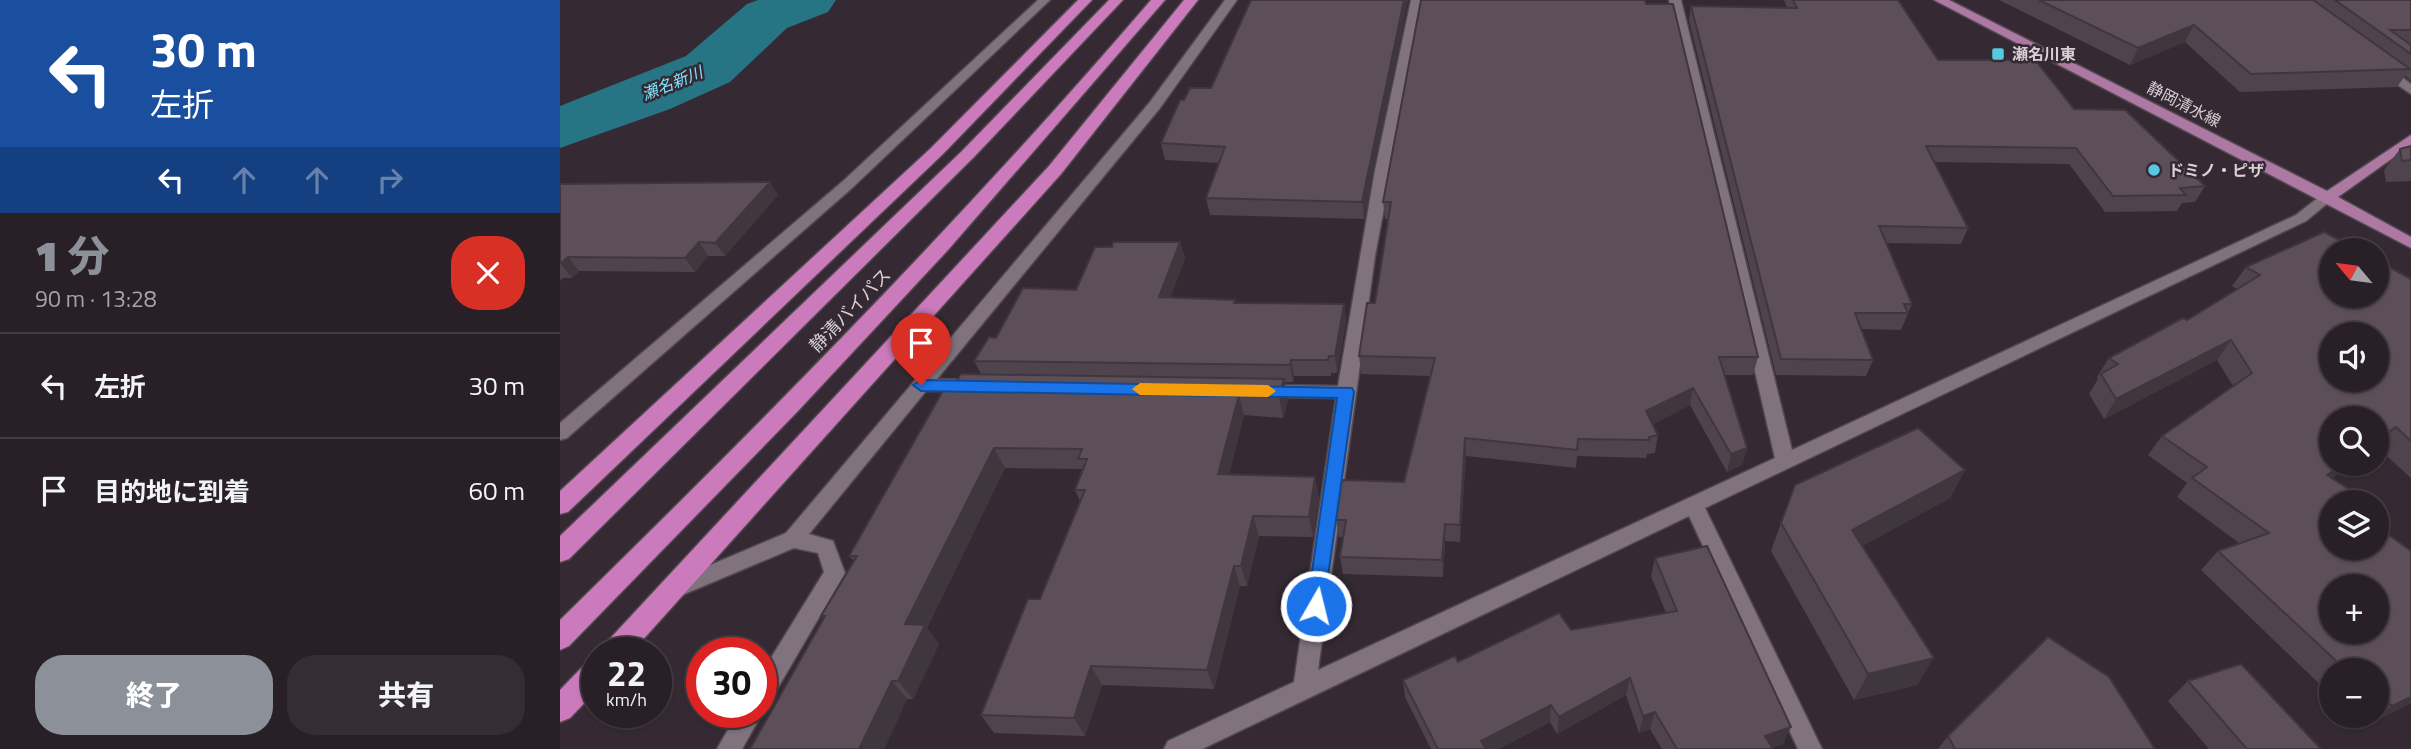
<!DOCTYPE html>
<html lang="ja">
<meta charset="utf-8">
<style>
body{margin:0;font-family:"Titillium Web","Noto Sans JP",sans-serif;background:#342d32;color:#f1f3f6;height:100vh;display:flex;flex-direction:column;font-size:26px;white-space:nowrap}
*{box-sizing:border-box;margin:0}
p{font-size:23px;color:#a5a3a7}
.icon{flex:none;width:38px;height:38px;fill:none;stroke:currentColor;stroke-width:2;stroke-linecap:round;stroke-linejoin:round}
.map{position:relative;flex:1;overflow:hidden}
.details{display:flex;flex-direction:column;background:#282026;width:560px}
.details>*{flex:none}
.top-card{background:#1a4fa0;color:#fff;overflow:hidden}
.needle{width:46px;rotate:299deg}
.buttons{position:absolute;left:1759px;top:238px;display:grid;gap:14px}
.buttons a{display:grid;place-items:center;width:70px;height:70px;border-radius:50%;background:#282026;box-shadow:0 2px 5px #0004,0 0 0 2px #443e43;font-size:35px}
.speed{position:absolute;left:21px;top:637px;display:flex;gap:14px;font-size:35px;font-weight:700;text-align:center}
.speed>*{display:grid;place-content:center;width:91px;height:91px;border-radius:50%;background:#282026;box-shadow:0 2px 5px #0004,0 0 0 2px #443e43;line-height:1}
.speed small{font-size:18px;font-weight:400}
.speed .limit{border:10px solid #d22;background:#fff;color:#111}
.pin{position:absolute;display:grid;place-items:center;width:60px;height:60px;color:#fff;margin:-72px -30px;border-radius:50% 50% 50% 0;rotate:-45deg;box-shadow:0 0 7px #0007}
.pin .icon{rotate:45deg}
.me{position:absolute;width:77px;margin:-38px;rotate:8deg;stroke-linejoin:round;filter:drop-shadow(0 0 5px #0008)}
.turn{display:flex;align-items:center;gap:24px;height:147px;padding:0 35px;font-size:32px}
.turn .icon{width:91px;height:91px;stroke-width:2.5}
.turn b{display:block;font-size:49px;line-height:60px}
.lanes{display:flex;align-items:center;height:66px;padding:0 35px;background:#0003;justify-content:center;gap:35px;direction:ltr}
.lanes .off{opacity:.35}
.round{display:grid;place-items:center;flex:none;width:74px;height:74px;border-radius:28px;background:#342d32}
.headline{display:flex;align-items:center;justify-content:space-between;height:119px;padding:0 35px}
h1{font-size:42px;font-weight:800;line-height:52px;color:#8c9099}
.button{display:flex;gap:14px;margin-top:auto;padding:14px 35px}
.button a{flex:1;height:80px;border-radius:28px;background:#8c9099;color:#fff;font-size:28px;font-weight:800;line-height:80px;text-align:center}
.button a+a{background:#342d32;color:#f1f3f6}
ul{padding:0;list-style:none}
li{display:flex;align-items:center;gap:21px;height:105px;padding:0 35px;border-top:2px solid #443e43}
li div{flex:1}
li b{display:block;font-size:26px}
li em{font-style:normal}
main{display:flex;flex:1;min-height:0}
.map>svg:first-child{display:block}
</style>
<main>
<section class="details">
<div class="top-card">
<div class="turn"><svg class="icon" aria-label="left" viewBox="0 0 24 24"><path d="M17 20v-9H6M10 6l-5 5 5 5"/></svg><div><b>30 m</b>左折</div></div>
<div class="lanes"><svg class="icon" aria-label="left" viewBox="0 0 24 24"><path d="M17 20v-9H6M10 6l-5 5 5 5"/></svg><svg class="icon off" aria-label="ahead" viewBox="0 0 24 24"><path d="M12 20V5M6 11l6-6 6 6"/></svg><svg class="icon off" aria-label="ahead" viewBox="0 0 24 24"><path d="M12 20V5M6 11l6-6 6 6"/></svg><svg class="icon off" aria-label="right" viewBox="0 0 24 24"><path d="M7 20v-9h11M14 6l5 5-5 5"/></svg></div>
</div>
<div class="headline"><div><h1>1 分</h1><p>90 m · 13:28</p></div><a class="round" style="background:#d93025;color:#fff"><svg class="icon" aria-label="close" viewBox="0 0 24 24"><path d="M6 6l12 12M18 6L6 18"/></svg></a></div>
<ul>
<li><svg class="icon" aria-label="left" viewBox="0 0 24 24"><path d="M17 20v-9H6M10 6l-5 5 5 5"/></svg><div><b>左折</b></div><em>30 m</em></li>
<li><svg class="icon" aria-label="arrive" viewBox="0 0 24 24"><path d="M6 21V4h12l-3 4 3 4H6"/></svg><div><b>目的地に到着</b></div><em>60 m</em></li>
</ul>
<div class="button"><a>終了</a><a>共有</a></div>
</section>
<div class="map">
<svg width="1851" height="749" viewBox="0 0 1851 749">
<rect width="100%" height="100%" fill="#352a33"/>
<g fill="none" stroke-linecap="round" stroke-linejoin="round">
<polygon fill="#267484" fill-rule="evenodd" points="198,0 276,0 268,12 227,28 170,82 110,109 0,148 0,106 126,56 187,4"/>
<g stroke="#51484f" stroke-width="3">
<g id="minor">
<polygon points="478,0 490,0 292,188 7,438 0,440 0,423 282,182"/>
<polygon points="665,0 677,0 600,108 377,379 410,380 419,386 416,390 366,391 249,534 273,541 285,573 209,703 201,706 201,674 264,572 258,553 234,548 115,598 108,595 104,589 108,583 226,533 590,102"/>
<polygon points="851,0 863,0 815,256 758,670 1215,458 1109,0 1121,0 1232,450 1736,215 1763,194 1768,193 1775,197 1746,221 1145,508 1262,749 1238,749 1129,516 642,749 604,749 608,741 734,682 776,398 704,397 695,391 704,385 778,386 815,170"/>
<polygon points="1819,66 1827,66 1851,84 1851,94 1819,72"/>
<polygon points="201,709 203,712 182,749 157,749 178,712 201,712"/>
</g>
</g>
<g stroke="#51484f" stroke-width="3">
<polygon id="major" points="1374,0 1389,0 1767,191 1851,135 1851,145 1778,197 1851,237 1851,248"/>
</g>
<g stroke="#51484f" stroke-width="3">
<g id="highway">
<polygon points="518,0 532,0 383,154 8,512 0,514 0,491 371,148"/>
<polygon points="549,0 563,0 414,157 9,559 0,562 0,536 402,151"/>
<path d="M591,0h14l-217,250 -150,161 -229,235 -9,4v-30c204,-200 405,-403 591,-620z"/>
<polygon points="624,0 638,0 501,174 71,653 41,653 45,644 489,166"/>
<polygon points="37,659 37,690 10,718 0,722 0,690 27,662"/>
</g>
</g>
<use href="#minor" fill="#80737d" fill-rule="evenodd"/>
<use href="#major" fill="#ad78a2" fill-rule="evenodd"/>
<use href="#highway" fill="#cb7bbb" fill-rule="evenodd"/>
</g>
<g fill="#4f444d">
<polygon points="691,0 848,0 804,219 650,215 646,198 659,163 605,160 601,143 624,100 651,88"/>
<polygon points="861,0 1198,357 1193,375 1164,375 1187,448 1182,465 1167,472 1130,405 1093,424 1098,435 1095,453 1087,454 1086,458 1017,456 1016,468 906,456 900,542 885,541 883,577 783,574 780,557 783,537 779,537 776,520 844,482 871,376 801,374 799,356 815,303 828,219 825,219 823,202"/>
<polygon points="1224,0 1338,0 1378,60 1514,109 1645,186 1635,202 1622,203 1617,211 1545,212 1509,164 1374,162 1408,228 1401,244 1326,243 1352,304 1341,330 1301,329 1313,360 1306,376 1216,375 1129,20 1131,6 1227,8"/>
<polygon points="1439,0 1851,0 1851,81 1845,76 1837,87 1680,92 1625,42 1570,65"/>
<polygon points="1851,146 1851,181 1826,182 1824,170 1840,149"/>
<polygon points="0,184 218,195 165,256 148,256 135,272 19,271 12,278 3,278 0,281"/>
<polygon points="620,242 625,258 610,298 675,300 675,303 784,304 786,321 777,373 771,373 771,376 734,376 733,382 724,382 728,400 723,418 684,415 669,474 759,497 753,537 699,536 687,586 680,586 654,689 542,685 525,736 434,733 421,715 480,599 520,501 515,490 522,469 445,468 367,628 379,644 353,699 347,699 324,749 190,749 264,619 261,616 294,561 289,556 396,382 421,374 414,361 516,290 552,247"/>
<polygon points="1686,267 1851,279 1851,478 1817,447 1771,464 1793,464 1772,478 1802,498 1798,502 1771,502 1851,703 1809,724 1801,716 1816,716 1816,670 1771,670 1771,695 1641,570 1658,551 1679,543 1617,497 1627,483 1588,455 1602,436 1673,386 1657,360 1544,419 1529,394 1538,379 1537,377 1549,358 1627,320 1677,289 1672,286"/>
<polygon points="1405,470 1390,498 1302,546 1357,685 1294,700 1211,551 1221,523"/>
<polygon points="1095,558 1223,744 1212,748 1213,749 1102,749 1090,729 1079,733 1066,695 997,734 990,722 939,749 871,749 845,697 843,680 898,662 1011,630 1106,613 1091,576"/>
<polygon points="1628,681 1761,749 1649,749 1608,701"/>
<polygon points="1388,736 1595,749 1378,749"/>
</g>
<g fill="#40373e">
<polygon points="844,0 848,0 804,219 802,202"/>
<polygon points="1634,25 1625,42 1570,65 1578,48"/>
<polygon points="210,182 218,195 165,256 155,243"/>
<polygon points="139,242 148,256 135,272 125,258"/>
<polygon points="620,242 625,258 604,314 599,297"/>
<polygon points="8,257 19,271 12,278 1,264"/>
<polygon points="784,304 786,321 777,373 775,356"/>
<polygon points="1671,340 1657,360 1544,419 1556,399"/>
<polygon points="731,360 734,376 733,382 730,365"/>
<polygon points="724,379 728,400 723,418 719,397"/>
<polygon points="1133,388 1130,405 1084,429 1086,411"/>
<polygon points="679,395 684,415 664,494 658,474"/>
<polygon points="1836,427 1816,447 1816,440"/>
<polygon points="905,438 906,456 900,542 900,525"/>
<polygon points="434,448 445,468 367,628 379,644 353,699 338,681 345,624"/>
<polygon points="1187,448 1182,465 1167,472 1171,454"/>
<polygon points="1783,464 1793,464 1749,494 1767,475"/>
<polygon points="1405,470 1390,498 1279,559 1292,530"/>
<polygon points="755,477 759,497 753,537 749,517"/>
<polygon points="693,516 699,536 687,586 681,566"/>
<polygon points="885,524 885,541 883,577 882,560"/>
<polygon points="674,566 680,586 654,689 647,670"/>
<polygon points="1374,658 1357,685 1294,700 1308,674"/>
<polygon points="531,666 542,685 525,736 514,718"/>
<polygon points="1070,678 1066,695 997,734 999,717"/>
<polygon points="332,681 347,699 324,749 299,749"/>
<polygon points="1851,697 1851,703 1809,724 1832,706"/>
<polygon points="991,705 990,722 939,749 921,749 921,741"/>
<polygon points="1095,712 1090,729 1079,733 1083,716"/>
<polygon points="1231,727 1223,744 1209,749 1205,736"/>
</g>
<g fill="#5c4f59" stroke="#40373e" stroke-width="2" fill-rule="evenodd">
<polygon points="691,0 844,0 802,202 646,198 665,147 601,143 620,100 624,100 630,88 651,88"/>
<polygon points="861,0 1085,0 1086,4 1113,4 1198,357 1159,357 1187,448 1171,454 1133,388 1086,411 1098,435 1089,437 1089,440 1018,439 1017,450 905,438 900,525 885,524 882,560 780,557 786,520 776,520 782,480 844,482 875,358 799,356 807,303 815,303 831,202 823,202"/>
<polygon points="1233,0 1338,0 1378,60 1475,60 1514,109 1565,110 1645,186 1620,188 1626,195 1553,196 1516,148 1366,146 1408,228 1319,226 1352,304 1344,304 1348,313 1295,313 1313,360 1221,359 1131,6 1237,8"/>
<polygon points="1479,0 1753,0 1850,69 1691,74 1634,25 1578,48"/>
<polygon points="1775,0 1851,0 1851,30 1830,30 1851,45 1851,54"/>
<polygon points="1851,146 1851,160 1842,161 1840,149"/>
<polygon points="210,182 155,243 139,242 125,258 8,257 0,264 0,184"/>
<path d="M1764,232l34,18h-27v46h45v-36l35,19v162l-15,-14 -20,13v-22h-45v46h12l-16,11 35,23 -6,4h-25v46h45v-22l35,25v146l-19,9 -16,-14v-22h-30l-128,-119 51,-18 -77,-55 15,-11 -45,-31 90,-63 -21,-33 -115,59 -15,-25 17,-10 -9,-6 74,-40 4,2 73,-45 -14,-8zM1771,334h45v46h-45zM1771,586h45v46h-45z"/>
<polygon points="553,242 620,242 599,297 675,300 674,303 784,304 775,356 769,356 768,360 731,360 730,365 414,361 429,337 436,338 463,288 516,290 535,247 552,247"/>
<polygon points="401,374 724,379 719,397 679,395 658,474 755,477 749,517 693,516 681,566 674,566 647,670 531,666 514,718 421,715 468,599 480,599 525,490 515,490 527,459 518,459 522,449 434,448 345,624 365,625 338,681 332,681 299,749 190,749 265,616 261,616 297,556 289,556 388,382 396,382"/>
<polygon points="1358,428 1405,470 1292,530 1374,658 1308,674 1221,523 1235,485"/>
<polygon points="1147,546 1231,727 1205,736 1213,749 1117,749 1095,712 1083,716 1070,678 999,717 991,705 921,741 926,749 878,749 843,680 895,656 898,662 999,613 1011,630 1117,611 1095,558"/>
<polygon points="1488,637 1549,677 1595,749 1395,749 1388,736"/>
<polygon points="1681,664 1761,749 1687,749 1628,681"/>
</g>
<polygon fill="#1a73e8" stroke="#114b97" stroke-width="2" points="361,380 792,388 794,392 763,612 756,614 749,612 747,606 777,398 361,391 353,385"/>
<polygon fill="#f59e0b" points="580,383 708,385 716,391 708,397 580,395 572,389"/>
<g fill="#56c9e1" stroke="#352a33" stroke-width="2.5">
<rect x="1431" y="47" width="14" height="14" rx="3.5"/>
<circle cx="1594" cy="170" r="7"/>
</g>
<g text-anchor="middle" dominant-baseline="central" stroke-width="5" stroke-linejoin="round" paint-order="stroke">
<g font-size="16" font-weight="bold" fill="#d8d0d6" stroke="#352a33" text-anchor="start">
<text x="1452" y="54">瀬名川東</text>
<text x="1608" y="170">ドミノ・ピザ</text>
</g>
<g font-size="16" font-style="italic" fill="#7de5fd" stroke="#352a33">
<text transform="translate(112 83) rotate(-22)">瀬名新川</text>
</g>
<g font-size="16" fill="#d8d0d6" stroke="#352a33">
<text transform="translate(1624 104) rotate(27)">静岡清水線</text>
</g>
<g font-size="18" fill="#d8d0d6" stroke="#352a33">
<text transform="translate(290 310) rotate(-46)">静清バイパス</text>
</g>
</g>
</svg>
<div class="buttons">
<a><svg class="needle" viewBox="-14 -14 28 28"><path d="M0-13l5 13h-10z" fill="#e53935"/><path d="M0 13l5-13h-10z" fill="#a5a3a7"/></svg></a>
<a><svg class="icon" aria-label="sound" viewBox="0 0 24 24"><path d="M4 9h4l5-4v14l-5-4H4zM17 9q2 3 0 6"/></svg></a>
<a><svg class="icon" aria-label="search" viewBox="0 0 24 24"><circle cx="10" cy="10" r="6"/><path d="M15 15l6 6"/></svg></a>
<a><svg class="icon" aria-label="layers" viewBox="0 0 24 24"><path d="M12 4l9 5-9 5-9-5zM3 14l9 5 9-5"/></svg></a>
<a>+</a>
<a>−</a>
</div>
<div class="speed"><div>22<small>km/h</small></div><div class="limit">30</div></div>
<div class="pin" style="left:361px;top:385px;background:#d93025"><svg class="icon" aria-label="arrive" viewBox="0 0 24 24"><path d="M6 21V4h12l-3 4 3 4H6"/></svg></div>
<svg class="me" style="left:756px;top:606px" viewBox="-20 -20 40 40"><circle r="17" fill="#1a73e8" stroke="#fff" stroke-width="3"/><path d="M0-11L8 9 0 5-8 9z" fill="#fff"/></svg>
</div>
</main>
